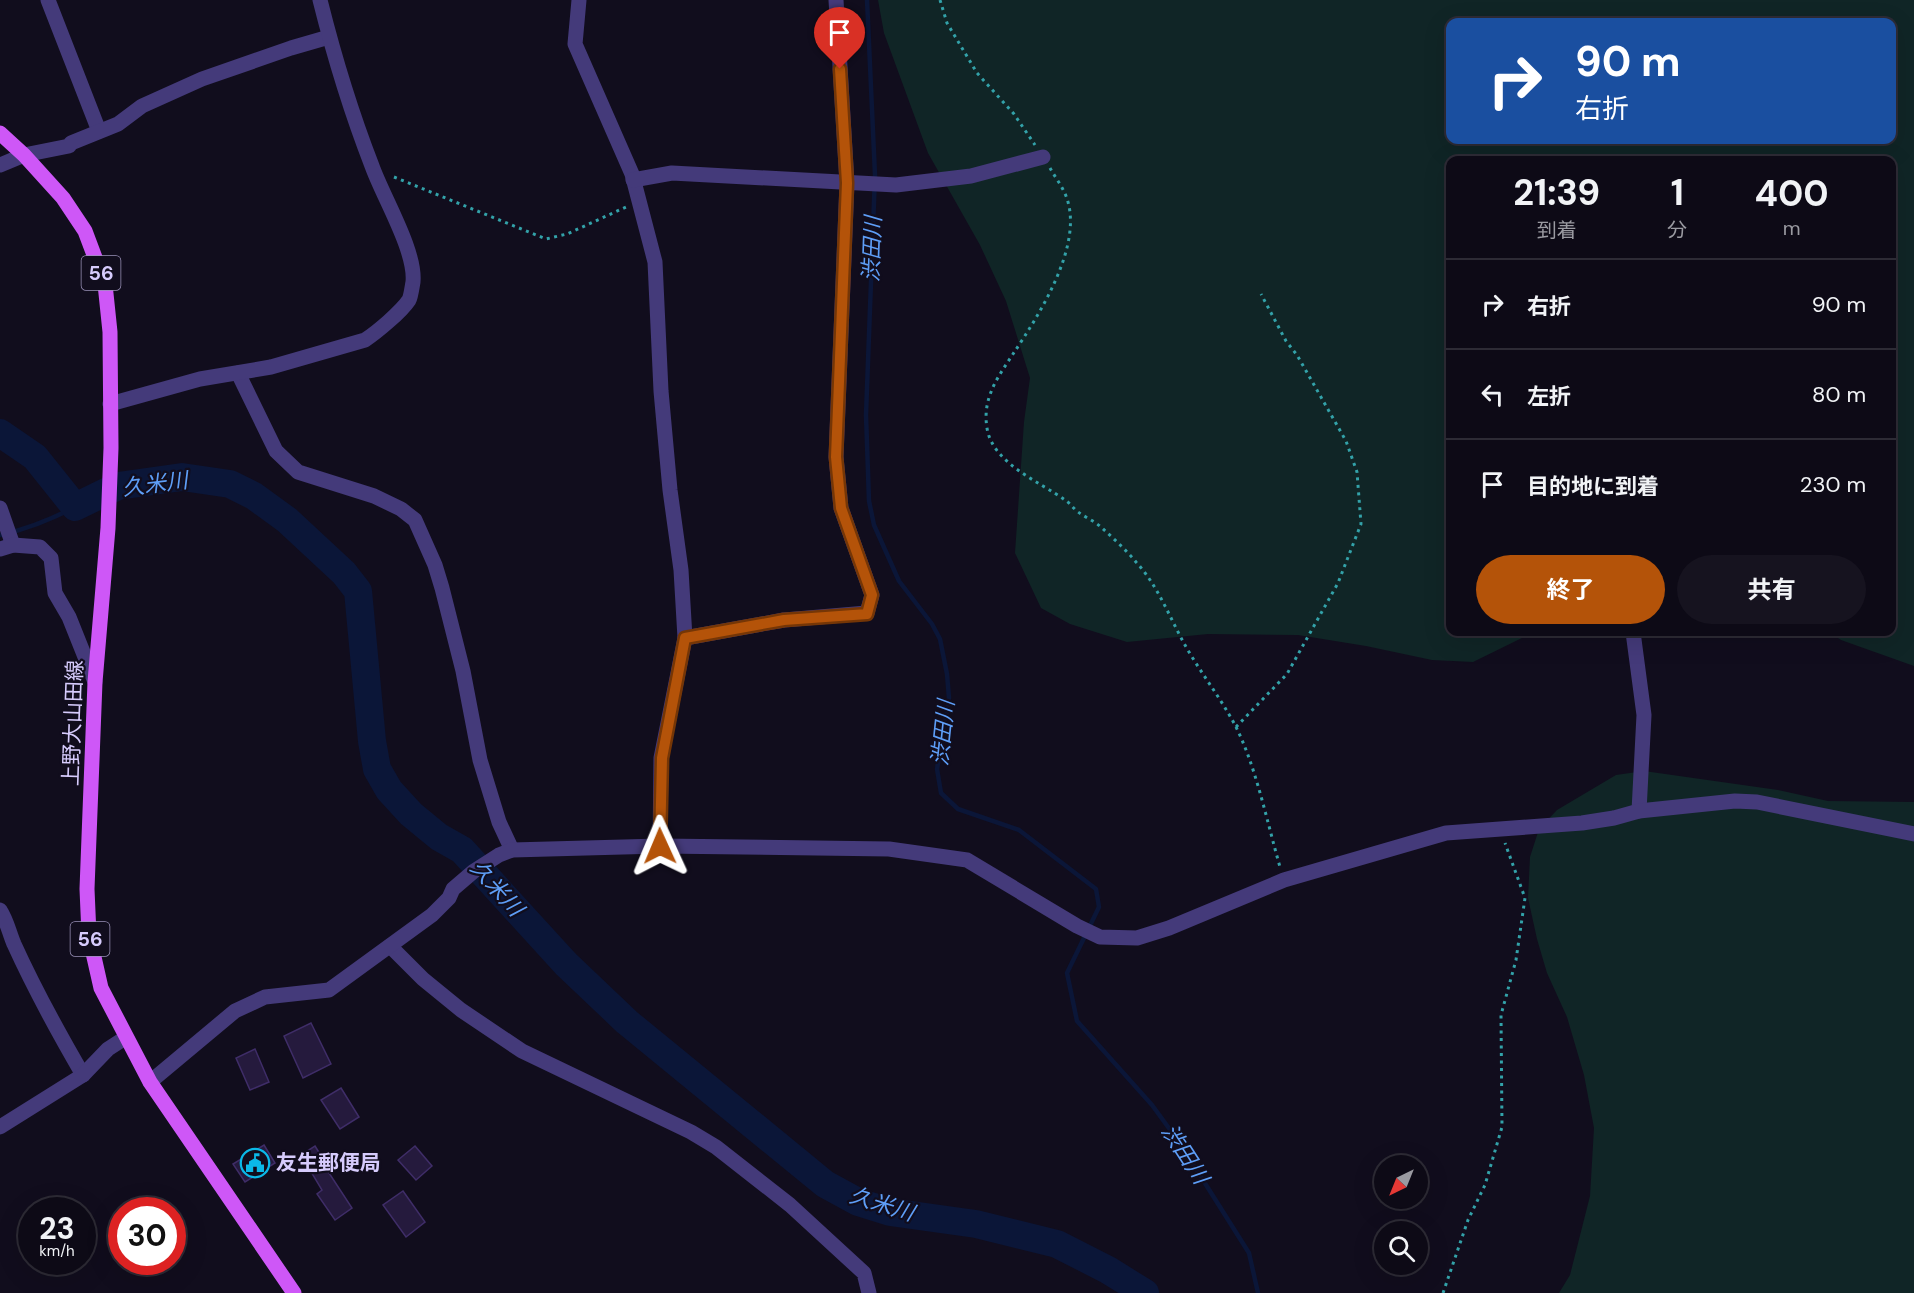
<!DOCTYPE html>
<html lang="ja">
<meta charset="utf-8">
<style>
body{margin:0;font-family:"DM Sans","Noto Sans JP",sans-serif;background:#16131f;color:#f1f3f6;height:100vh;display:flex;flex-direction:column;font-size:22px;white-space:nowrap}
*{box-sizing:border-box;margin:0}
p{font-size:20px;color:#9a9aa1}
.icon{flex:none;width:33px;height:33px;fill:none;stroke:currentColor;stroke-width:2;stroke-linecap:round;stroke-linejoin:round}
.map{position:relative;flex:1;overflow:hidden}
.drawer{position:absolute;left:1446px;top:156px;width:450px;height:480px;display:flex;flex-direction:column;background:#0d0a16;border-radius:12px;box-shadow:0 6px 24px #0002,0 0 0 2px #2d2b35}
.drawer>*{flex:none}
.top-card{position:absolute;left:1446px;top:18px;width:450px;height:126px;border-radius:12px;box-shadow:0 6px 24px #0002,0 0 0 2px #2d2b35;background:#1a4fa0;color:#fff;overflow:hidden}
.needle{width:39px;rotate:223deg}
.buttons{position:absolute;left:1374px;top:1155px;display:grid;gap:12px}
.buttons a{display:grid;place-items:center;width:54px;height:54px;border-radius:50%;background:#0d0a16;box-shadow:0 6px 24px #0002,0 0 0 2px #2d2b35;font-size:30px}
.speed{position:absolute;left:18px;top:1197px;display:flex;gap:12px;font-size:30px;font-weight:700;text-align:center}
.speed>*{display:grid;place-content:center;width:78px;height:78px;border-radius:50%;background:#0d0a16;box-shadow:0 6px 24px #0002,0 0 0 2px #2d2b35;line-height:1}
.speed small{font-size:15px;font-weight:400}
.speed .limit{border:9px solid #d22;background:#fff;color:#111}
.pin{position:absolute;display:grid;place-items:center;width:51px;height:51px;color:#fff;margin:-62px -26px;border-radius:50% 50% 50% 0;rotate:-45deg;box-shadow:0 0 6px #0007}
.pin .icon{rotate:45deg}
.me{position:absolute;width:66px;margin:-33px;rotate:359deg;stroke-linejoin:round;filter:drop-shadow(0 0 4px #0008)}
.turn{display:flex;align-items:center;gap:21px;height:126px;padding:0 30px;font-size:27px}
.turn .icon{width:78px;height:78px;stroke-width:2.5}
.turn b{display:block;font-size:42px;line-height:51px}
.eta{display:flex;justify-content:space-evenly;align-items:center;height:102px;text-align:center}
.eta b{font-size:36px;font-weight:700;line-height:42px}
.button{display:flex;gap:12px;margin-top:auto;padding:12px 30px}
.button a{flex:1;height:69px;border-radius:36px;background:#b45309;color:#fff;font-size:24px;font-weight:700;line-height:69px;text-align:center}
.button a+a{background:#16131f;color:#f1f3f6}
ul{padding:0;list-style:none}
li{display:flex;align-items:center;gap:18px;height:90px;padding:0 30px;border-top:2px solid #2d2b35}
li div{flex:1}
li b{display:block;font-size:22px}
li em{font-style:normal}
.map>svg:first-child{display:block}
</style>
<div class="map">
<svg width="1914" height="1293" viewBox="0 0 1914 1293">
<rect width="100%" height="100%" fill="#110d1d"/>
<g fill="#102526" fill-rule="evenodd">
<path d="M878,0h1036v666l-73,-26 -12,-8h63v-472h-442v472h84l-61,30 -41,-2 -66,-14 -68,-11 -90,-1 -81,8 -57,-18 -29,-16 -26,-55 9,-131 6,-44 -24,-77 -26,-56 -52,-92 -44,-120zM1450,22h442v118h-442z"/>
<polygon points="1644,771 1778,790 1828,801 1914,802 1914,1293 1559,1293 1570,1275 1590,1196 1594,1128 1584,1075 1567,1017 1547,973 1537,939 1528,898 1530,857 1539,829 1557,810 1616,775"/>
</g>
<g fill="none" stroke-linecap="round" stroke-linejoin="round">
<g stroke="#0b1638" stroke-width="4.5">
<polyline points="867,0 875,175 866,415 869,501 874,525 899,581 932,624 940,639 947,674 949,698 937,769 941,793 958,809 1019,830 1096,889 1099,907 1067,973 1077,1021 1152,1105 1179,1142 1249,1253 1258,1293"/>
<path d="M0,535c28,-6 50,-15 75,-28"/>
</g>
<polyline stroke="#0b1638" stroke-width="28" points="0,433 35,457 75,507 118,486 182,477 230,484 254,496 287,520 344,573 358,591 372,741 377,769 389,790 411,814 439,837 462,850 566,964 627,1022 825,1184 858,1202 890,1212 976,1224 1057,1244 1108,1270 1145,1293"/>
</g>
<g fill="#251a3d" stroke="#3f2d68" stroke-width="1.5">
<polygon points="311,1023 331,1064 303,1078 284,1036"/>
<polygon points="255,1049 269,1082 250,1090 236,1058"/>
<polygon points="341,1088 359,1117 340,1129 321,1100"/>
<polygon points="264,1145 275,1163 245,1182 233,1164"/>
<polygon points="315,1146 331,1172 329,1173 352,1208 335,1220 317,1194 322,1190 301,1155"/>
<polygon points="415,1146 432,1166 416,1180 398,1160"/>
<polygon points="403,1191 425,1222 406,1237 383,1205"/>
</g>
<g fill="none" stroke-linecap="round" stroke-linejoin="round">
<g stroke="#33a2a9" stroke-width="3" stroke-dasharray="3 4.5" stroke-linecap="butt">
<polyline points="940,0 947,23 977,73 1014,114 1035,145"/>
<path d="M1050,168c5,9 12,18 16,28 19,48 -27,119 -53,158 -15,23 -31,44 -26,74 5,35 53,54 78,72 5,3 8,8 13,12 7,5 16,9 23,15 12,11 25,23 35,35 24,26 35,60 53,90 15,25 32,47 46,73 21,41 32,97 45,142"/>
<polyline points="394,177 546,239 567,234 626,207"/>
<polyline points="1236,727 1287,674 1338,583 1361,524 1357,472 1346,441 1297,355 1286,341 1261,294"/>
<polyline points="1443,1293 1468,1220 1485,1185 1502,1127 1501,1015 1516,960 1525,898 1505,843"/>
</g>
<g stroke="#443a7a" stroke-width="15">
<polyline points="48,0 99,131"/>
<polyline points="579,0 575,44 632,174 655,262 661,391 670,490 681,570 685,638 661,758 660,846"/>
<polyline points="0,165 24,155 69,146 71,143 118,124 142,106 202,79 291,48 329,37"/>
<polyline points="633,180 672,173 896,185 971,176 1043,157"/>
<polyline points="238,373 276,451 298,472 374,496 401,509 415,520 435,565 442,588 463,671 480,760 499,822 512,850"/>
<path d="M110,404l90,-25 71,-12 94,-27c12,-8 36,-28 44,-40 2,-4 3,-13 4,-18 3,-31 -30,-85 -41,-116 -21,-54 -38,-110 -52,-166"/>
<polyline points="0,508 13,545"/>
<polyline points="0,549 13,545 40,547 51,558 55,593 69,617 95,682"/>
<polyline points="1633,632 1644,715 1639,811"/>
<polyline points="685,638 784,620 867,613 872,595 841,508 836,457 847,183 836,0"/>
<path d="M0,910c7,11 9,22 14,34 20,44 44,88 69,131"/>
<polyline points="390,946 423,979 461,1010 522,1051 691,1132 716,1147 790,1205 864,1273 869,1293"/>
<polyline points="150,1082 235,1011 265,997 329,990 432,915 449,898 453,889 474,871 499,855 512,850 660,846 889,849 967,860 1077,926 1100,937 1137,938 1169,928 1284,880 1446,833 1582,823 1614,818 1639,811 1735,801 1757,802 1914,834"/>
<polyline points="0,1127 83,1075 108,1049 125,1038"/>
</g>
<polyline stroke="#ce57f7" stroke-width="15" points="0,133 24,155 63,198 85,231 105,284 110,332 111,448 108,528 95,682 87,889 89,935 101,988 150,1082 294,1293"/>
</g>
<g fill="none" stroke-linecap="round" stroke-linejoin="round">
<g stroke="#753606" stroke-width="15">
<polyline id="route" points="660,846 662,758 685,638 784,620 867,614 872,595 841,508 836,457 847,183 840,69"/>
</g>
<use href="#route" stroke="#b45309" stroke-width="10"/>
</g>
<defs>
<g id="civic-ring" transform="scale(1.5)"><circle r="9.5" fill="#110d1d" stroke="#0bb8e8" stroke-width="1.5"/><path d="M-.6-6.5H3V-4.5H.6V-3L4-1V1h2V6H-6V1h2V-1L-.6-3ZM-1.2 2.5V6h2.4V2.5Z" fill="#0bb8e8"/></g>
</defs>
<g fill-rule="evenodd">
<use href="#civic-ring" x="255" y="1163"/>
</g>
<g text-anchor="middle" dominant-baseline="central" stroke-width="4.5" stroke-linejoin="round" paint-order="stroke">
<g fill="#110d1d" stroke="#9b92b9" stroke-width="1.5">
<rect x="81.5" y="256" width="39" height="34" rx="4.5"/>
<rect x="70.5" y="922" width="39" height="34" rx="4.5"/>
</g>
<g font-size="20" font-weight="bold" fill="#d6cbfc">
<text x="101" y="273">56</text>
<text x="90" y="939">56</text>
</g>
<g font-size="21" fill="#d6cbfc" stroke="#110d1d">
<text transform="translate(73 723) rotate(-88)">上野大山田線</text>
</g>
<g font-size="21" font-weight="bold" fill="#d6cbfc" stroke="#110d1d" text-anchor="start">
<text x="276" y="1163">友生郵便局</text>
</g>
<g font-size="22" font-style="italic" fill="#5e9ef7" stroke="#110d1d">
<text transform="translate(872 249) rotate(-88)">渋田川</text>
<text transform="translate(155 484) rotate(-7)">久米川</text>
<text transform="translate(943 733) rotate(-84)">渋田川</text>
<text transform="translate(497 888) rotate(48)">久米川</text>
<text transform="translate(1185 1154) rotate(57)">渋田川</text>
<text transform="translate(882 1204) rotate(17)">久米川</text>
</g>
</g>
</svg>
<div class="buttons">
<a><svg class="needle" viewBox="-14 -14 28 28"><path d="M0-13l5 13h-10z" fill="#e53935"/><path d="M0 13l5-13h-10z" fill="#9a9aa1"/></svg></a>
<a><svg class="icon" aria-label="search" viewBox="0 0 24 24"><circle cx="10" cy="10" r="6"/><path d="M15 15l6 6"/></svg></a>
</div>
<div class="speed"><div>23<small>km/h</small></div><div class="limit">30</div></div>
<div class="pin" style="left:840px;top:69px;background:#d93025"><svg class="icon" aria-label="arrive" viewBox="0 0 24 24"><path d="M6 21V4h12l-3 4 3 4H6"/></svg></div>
<svg class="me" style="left:660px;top:846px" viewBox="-20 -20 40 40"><path d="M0-17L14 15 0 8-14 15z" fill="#b45309" stroke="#fff" stroke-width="4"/></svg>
<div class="top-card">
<div class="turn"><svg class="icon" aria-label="right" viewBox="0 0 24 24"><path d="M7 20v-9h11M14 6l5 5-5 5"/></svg><div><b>90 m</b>右折</div></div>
</div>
<section class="drawer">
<div class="eta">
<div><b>21:39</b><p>到着</p></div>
<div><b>1</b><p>分</p></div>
<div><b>400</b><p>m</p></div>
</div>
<ul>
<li><svg class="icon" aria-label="right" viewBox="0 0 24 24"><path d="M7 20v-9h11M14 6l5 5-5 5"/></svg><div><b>右折</b></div><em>90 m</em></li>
<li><svg class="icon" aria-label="left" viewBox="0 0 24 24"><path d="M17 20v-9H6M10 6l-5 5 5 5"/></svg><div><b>左折</b></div><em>80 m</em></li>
<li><svg class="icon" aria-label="arrive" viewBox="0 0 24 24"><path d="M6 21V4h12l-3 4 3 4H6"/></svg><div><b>目的地に到着</b></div><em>230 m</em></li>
</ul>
<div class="button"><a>終了</a><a>共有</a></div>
</section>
</div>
